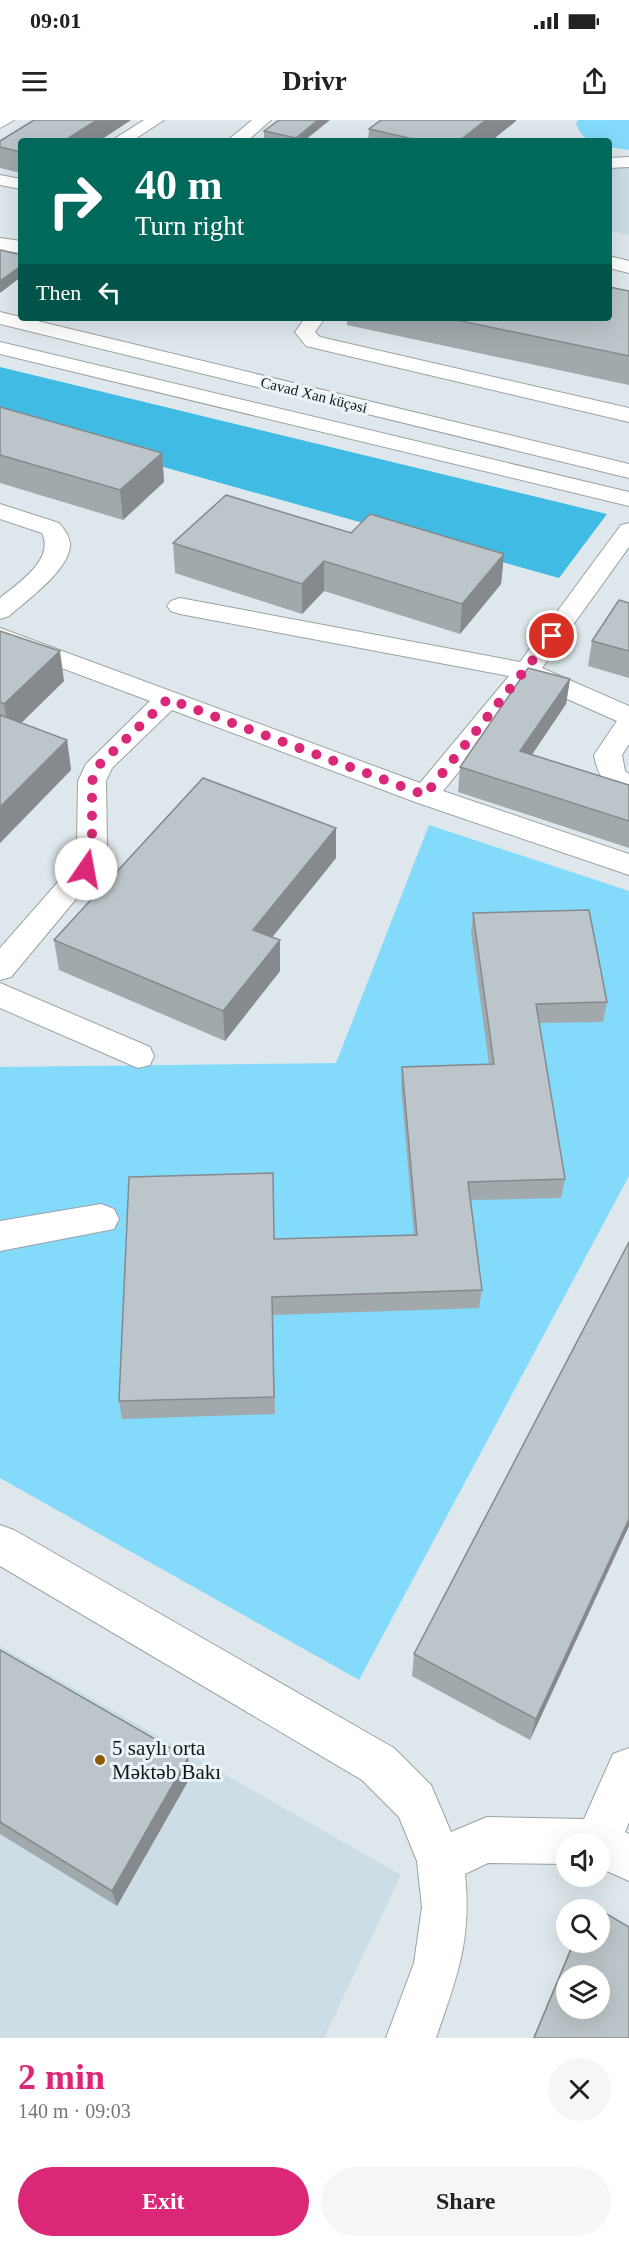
<!DOCTYPE html>
<meta charset="utf-8">
<style>
body{margin:0;font-family:Georgia,serif;background:#f6f6f6;color:#222;height:100vh;display:flex;flex-direction:column;font-size:22px;white-space:nowrap}
*{box-sizing:border-box;margin:0}
p{font-size:20px;color:#767676}
.icon{flex:none;width:33px;height:33px;fill:none;stroke:currentColor;stroke-width:2;stroke-linecap:round;stroke-linejoin:round}
.map{position:relative;height:1918px;overflow:hidden}
.side{display:flex;flex-direction:column;background:#fff;flex:1}
.side>*{flex:none}
.banner{position:absolute;left:18px;top:18px;width:594px;height:183px;border-radius:6px;box-shadow:0 6px 24px #0002;background:#00695c;color:#fff;overflow:hidden}
.tools{position:absolute;left:556px;top:1713px;display:grid;gap:12px}
.tools a{display:grid;place-items:center;width:54px;height:54px;border-radius:50%;background:#fff;box-shadow:0 6px 24px #0002;font-size:30px}
.pin{position:absolute;display:grid;place-items:center;width:51px;height:51px;color:#fff;margin:-26px;border:3px solid #fff;border-radius:50%;box-shadow:0 2px 6px #0007}
.me{position:absolute;width:66px;margin:-33px;rotate:12deg;stroke-linejoin:round;filter:drop-shadow(0 0 4px #0008)}
.turn{display:flex;align-items:center;gap:21px;height:126px;padding:0 18px;font-size:27px}
.turn .icon{width:78px;height:78px;stroke-width:2.5}
.turn b{display:block;font-size:42px;line-height:51px}
.then{display:flex;align-items:center;height:57px;padding:0 18px;background:#0003;gap:12px;font-size:22px}
.round{display:grid;place-items:center;flex:none;width:63px;height:63px;border-radius:32px;background:#f6f6f6}
.headline{display:flex;align-items:center;justify-content:space-between;height:102px;padding:0 18px}
h1{font-size:36px;font-weight:700;line-height:45px;color:#db2777}
.button{display:flex;gap:12px;margin-top:auto;padding:12px 18px}
.button a{flex:1;height:69px;border-radius:36px;background:#db2777;color:#fff;font-size:24px;font-weight:700;line-height:69px;text-align:center}
.button a+a{background:#f6f6f6;color:#222}
.status{display:flex;justify-content:space-between;align-items:center;height:42px;padding:0 30px;background:#fff;direction:ltr}
.status svg{height:16px;fill:currentColor}
header{display:flex;justify-content:space-between;align-items:center;height:78px;padding:0 18px;background:#fff;font-size:27px;font-weight:700}
.map>svg:first-child{display:block}
</style>
<div class="status"><b>09:01</b><svg viewBox="0 0 49 12"><path d="M0 12V9h3v3zM5 12V6h3v6zM10 12V3h3v9zM15 12V0h3v12zM26 1h20v11H26zM47 4h2v5h-2z"/></svg></div>
<header><svg class="icon" aria-label="menu" viewBox="0 0 24 24"><path d="M4 6h16M4 12h16M4 18h16"/></svg>Drivr<svg class="icon" aria-label="share" viewBox="0 0 24 24"><path d="M12 15V3M7 8l5-5 5 5M5 13v7h14v-7"/></svg></header>
<div class="map">
<svg width="629" height="1918" viewBox="0 0 629 1918">
<rect width="100%" height="100%" fill="#dee8ec"/>
<g fill="#ccdde5">
<polygon points="609,47 629,47 629,116 609,110"/>
<polygon points="0,1526 401,1755 324,1918 0,1918"/>
</g>
<g fill="#83dafb">
<path d="M578,0h51v30l-20,-3v-6c-19,0 -26,1 -33,-18z"/>
<polygon points="429,705 629,771 629,1056 359,1560 0,1358 0,947 336,943"/>
</g>
<polygon fill="#40bbe4" points="0,247 607,394 559,458 0,301"/>
<g fill="none" stroke-linecap="round" stroke-linejoin="round">
<g stroke="#99a2a6" stroke-width="2">
<g id="minor">
<polygon points="0,0 14,0 0,8"/>
<polygon points="144,0 164,0 132,21 111,21"/>
<polygon points="252,0 271,0 247,21 227,21"/>
<polygon points="629,37 629,47 609,48 609,38"/>
<polygon points="0,55 21,59 21,69 0,65"/>
<polygon points="0,118 21,121 21,133 0,130"/>
<polygon points="609,136 629,141 629,153 609,148"/>
<polygon points="0,192 629,344 629,358 0,204"/>
<polygon points="305,198 325,198 315,212 320,217 629,288 629,302 306,226 295,212"/>
<polygon points="0,222 629,372 629,386 0,234"/>
<path d="M0,384l59,19c5,6 11,14 11,21 1,25 -44,57 -61,72l-9,3v-21c18,-15 55,-38 42,-65l-42,-14z"/>
<path d="M629,403v24l-87,121 87,38v38l-7,11 3,16 4,3v24c-22,-6 -31,-22 -35,-43l23,-34 -86,-38 -88,108 186,63v21l-214,-73 -243,-92 -60,58 -6,13 1,65 -6,23 -90,108 -11,3v-32l72,-82 5,-20 1,-65 8,-17 64,-63 -150,-56v-17l420,155 89,-107 -329,-62 -9,-3 -4,-5 4,-5 9,-3 340,64 101,-137z"/>
<polygon points="0,863 150,927 154,936 150,945 138,948 0,888"/>
<polygon points="101,1084 114,1089 119,1099 114,1109 0,1131 0,1101"/>
<path d="M0,1405l14,5 380,218 37,37 20,47 36,-15 97,2 29,-65 16,-6v74l-4,10 4,2v47l-29,-13v-24h-33v20l-79,-1 -23,11c7,66 -8,103 -29,164h-50l28,-75 8,-56 -5,-46 -18,-44 -37,-37 -362,-214z"/>
</g>
</g>
<use href="#minor" fill="#fff" fill-rule="evenodd"/>
</g>
<g fill="#a2a9ad">
<polygon points="34,0 131,0 99,21 21,21 21,53 0,48 0,21"/>
<polygon points="279,0 304,21 264,21 264,11"/>
<polygon points="381,0 516,0 516,1 491,21 368,21 369,9"/>
<polygon points="629,171 629,265 347,205 347,198 609,198"/>
<polygon points="0,287 162,333 164,362 123,400 0,363"/>
<polygon points="351,413 504,434 501,464 460,514 324,471 302,494 175,453 173,423"/>
<polygon points="629,483 629,558 588,546 592,521"/>
<polygon points="0,511 64,561 21,603 67,620 71,650 0,723"/>
<polygon points="570,559 566,584 532,635 629,665 629,728 458,672 460,647"/>
<polygon points="336,738 272,817 280,851 225,921 59,850 54,820"/>
<polygon points="473,793 607,882 603,902 539,903 565,1059 561,1078 471,1080 482,1170 479,1188 273,1195 275,1294 122,1299 119,1281 274,1119 414,1116 401,966 402,947 489,944 471,813"/>
<polygon points="629,1406 530,1620 412,1556 414,1534"/>
<polygon points="0,1530 191,1656 117,1786 0,1714"/>
<polygon points="573,1822 600,1822 629,1918 533,1918"/>
</g>
<g fill="#848a8d">
<polygon points="97,0 131,0 99,21 64,21"/>
<polygon points="318,0 330,0 304,21 296,21 296,18"/>
<polygon points="486,0 516,0 516,1 491,21 459,21"/>
<polygon points="21,146 21,157 0,173 0,161"/>
<polygon points="162,333 164,362 123,400 120,370"/>
<polygon points="504,434 501,464 460,514 462,484"/>
<polygon points="324,441 324,471 302,494 302,464"/>
<polygon points="60,531 64,561 10,614 4,584"/>
<polygon points="570,559 566,584 517,656 520,631"/>
<polygon points="67,620 71,650 0,723 0,687"/>
<polygon points="336,708 336,738 254,840 253,810"/>
<polygon points="280,820 280,851 225,921 223,891"/>
<polygon points="629,1399 629,1406 530,1620 536,1599"/>
<polygon points="188,1638 191,1656 117,1786 112,1771"/>
</g>
<g fill="#bcc5c9" stroke="#848a8d" stroke-width="1.5" fill-rule="evenodd">
<polygon points="34,0 97,0 64,21 21,21 21,32 0,27 0,21"/>
<polygon points="279,0 318,0 296,18 264,11"/>
<polygon points="381,0 486,0 459,21 422,21 369,9"/>
<polygon points="1,130 21,135 21,146 0,161 0,131"/>
<polygon points="609,167 629,171 629,236 447,198 609,198"/>
<polygon points="0,287 162,333 120,370 0,335"/>
<polygon points="226,375 351,413 370,394 504,434 462,484 324,441 302,464 173,423"/>
<polygon points="619,480 629,483 629,531 592,521"/>
<polygon points="0,511 60,531 4,584 0,582"/>
<polygon points="528,548 570,559 520,631 629,665 629,701 460,647"/>
<polygon points="0,595 67,620 0,687"/>
<polygon points="203,658 336,708 253,810 280,820 223,891 54,820"/>
<polygon points="589,790 607,882 536,884 565,1059 468,1062 482,1170 272,1177 274,1277 119,1281 129,1057 273,1053 274,1119 417,1115 402,947 494,944 473,793"/>
<polygon points="629,1122 629,1399 536,1599 414,1534"/>
<polygon points="0,1530 188,1638 112,1771 0,1702"/>
<polygon points="591,1784 599,1790 588,1790"/>
<path d="M600,1790l29,17v111h-95l40,-96h26zM567,1856h33v32h-33z"/>
</g>
<g fill="none" stroke-linecap="round" stroke-linejoin="round">
<polyline stroke="#db2777" stroke-width="10" stroke-dasharray="0 18" points="86,749 92,726 92,661 100,644 168,579 425,675 552,516"/>
</g>
<circle fill="#8b5c03" stroke="#ebf5f9" stroke-width="2" cx="100" cy="1640" r="6"/>
<g text-anchor="middle" dominant-baseline="central" stroke-width="6" stroke-linejoin="round" paint-order="stroke">
<g font-size="15" fill="#131617" stroke="#ebf5f9">
<text transform="translate(314 275) rotate(14)">Cavad Xan küçəsi</text>
</g>
<g font-size="21" fill="#131617" stroke="#ebf5f9" text-anchor="start">
<text x="112" y="1628">5 saylı orta<tspan x="112" dy="24">Məktəb Bakı</tspan></text>
</g>
</g>
</svg>
<div class="tools">
<a><svg class="icon" aria-label="sound" viewBox="0 0 24 24"><path d="M4 9h4l5-4v14l-5-4H4zM17 9q2 3 0 6"/></svg></a>
<a><svg class="icon" aria-label="search" viewBox="0 0 24 24"><circle cx="10" cy="10" r="6"/><path d="M15 15l6 6"/></svg></a>
<a><svg class="icon" aria-label="layers" viewBox="0 0 24 24"><path d="M12 4l9 5-9 5-9-5zM3 14l9 5 9-5"/></svg></a>
</div>
<div class="pin" style="left:552px;top:516px;background:#d93025"><svg class="icon" aria-label="arrive" viewBox="0 0 24 24"><path d="M6 21V4h12l-3 4 3 4H6"/></svg></div>
<svg class="me" style="left:86px;top:749px" viewBox="-20 -20 40 40"><circle r="19" fill="#fff"/><path d="M0-13L10 11 0 6-10 11z" fill="#db2777"/></svg>
<div class="banner">
<div class="turn"><svg class="icon" aria-label="right" viewBox="0 0 24 24"><path d="M7 20v-9h11M14 6l5 5-5 5"/></svg><div><b>40 m</b>Turn right</div></div>
<div class="then">Then<svg class="icon" aria-label="left" viewBox="0 0 24 24"><path d="M17 20v-9H6M10 6l-5 5 5 5"/></svg></div>
</div>
</div>
<section class="side">
<div class="headline"><div><h1>2 min</h1><p>140 m · 09:03</p></div><a class="round"><svg class="icon" aria-label="close" viewBox="0 0 24 24"><path d="M6 6l12 12M18 6L6 18"/></svg></a></div>
<div class="button"><a>Exit</a><a>Share</a></div>
</section>
